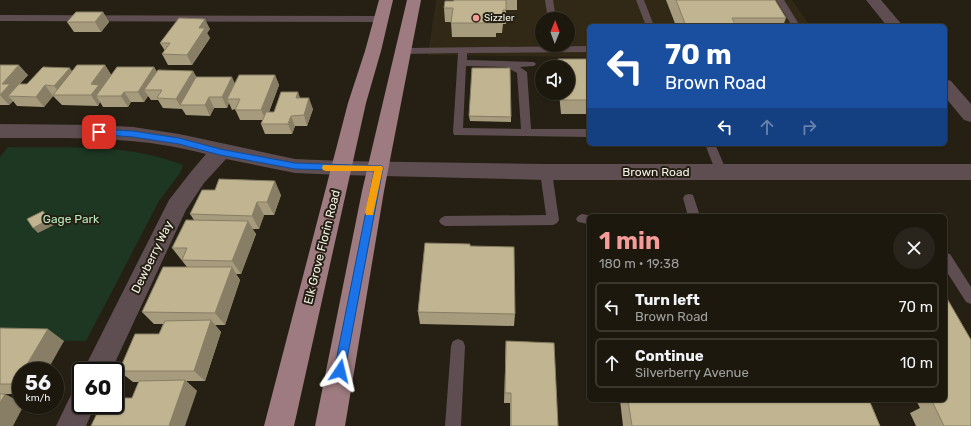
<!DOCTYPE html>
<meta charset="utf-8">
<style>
body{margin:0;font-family:Rubik,sans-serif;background:#29251c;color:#f1f3f6;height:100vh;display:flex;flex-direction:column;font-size:15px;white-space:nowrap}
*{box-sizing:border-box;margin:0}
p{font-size:13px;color:#a0a09e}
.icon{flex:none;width:22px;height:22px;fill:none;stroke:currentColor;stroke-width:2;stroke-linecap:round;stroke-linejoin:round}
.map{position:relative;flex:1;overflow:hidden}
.side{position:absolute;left:587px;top:214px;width:360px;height:188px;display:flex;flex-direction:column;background:#1c180e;border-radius:6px;box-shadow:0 1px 3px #0004,0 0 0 1px #3a372e}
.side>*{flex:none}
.guide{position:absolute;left:587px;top:24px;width:360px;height:122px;border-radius:6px;box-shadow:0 1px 3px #0004,0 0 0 1px #3a372e;background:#1a4fa0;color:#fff;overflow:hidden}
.needle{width:26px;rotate:1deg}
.tools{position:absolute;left:535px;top:12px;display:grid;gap:8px}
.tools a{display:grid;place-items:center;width:40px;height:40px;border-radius:50%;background:#1c180e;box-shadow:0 1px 3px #0004,0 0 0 1px #3a372e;font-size:20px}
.speed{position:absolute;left:12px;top:362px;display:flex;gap:8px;font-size:20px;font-weight:700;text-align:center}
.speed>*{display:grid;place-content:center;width:52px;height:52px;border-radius:50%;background:#1c180e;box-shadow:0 1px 3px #0004,0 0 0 1px #3a372e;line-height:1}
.speed small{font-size:10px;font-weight:400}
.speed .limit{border:2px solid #111;border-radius:6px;background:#fff;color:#111}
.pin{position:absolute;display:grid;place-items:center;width:34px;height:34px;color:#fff;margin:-17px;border-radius:8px;box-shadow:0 2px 6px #0006}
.me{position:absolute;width:44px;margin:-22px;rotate:10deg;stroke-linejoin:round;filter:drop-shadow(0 0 3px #0008)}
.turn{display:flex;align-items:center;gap:14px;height:84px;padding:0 12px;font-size:18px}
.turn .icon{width:52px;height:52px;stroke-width:2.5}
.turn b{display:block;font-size:28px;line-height:34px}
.lanes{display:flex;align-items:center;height:38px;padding:0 12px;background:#0003;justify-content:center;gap:20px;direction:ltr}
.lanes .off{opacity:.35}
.round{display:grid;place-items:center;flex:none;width:42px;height:42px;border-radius:21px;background:#29251c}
.summary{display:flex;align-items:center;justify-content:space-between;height:68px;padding:0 12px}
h1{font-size:24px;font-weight:700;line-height:30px;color:#f59b99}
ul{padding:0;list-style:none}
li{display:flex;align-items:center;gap:12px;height:50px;margin:0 8px 6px;padding:0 4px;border:2px solid #3a372e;border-radius:6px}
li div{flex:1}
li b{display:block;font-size:15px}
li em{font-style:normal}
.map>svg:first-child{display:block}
</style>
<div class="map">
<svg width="971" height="426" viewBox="0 0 971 426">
<rect width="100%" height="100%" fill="#252013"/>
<path fill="#312915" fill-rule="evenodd" d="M436,0h356l18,26h-221v31l-161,-2zM542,19h26v26h-26z"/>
<path fill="#1d3722" d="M8,147c58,1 120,-4 175,18l-3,8 -21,28 -73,140 -86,-1v-183z"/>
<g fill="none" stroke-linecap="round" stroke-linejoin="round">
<g fill="#5f4e51" fill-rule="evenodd">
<polygon points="545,0 553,0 556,19 548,19"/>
<polygon points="636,0 644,0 654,26 646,26"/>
<polygon points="776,0 784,0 800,26 792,26"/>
<polygon points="0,15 382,16 386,19 382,22 0,21"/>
<path d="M589,46v6l-122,1v7l67,2 2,2 -2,2 -14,1 7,5 4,57h58v8l-135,-2 -1,-3 5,-79 -54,1 -5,-3 5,-3zM466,66l40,1 11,6 4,56 -58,-1z"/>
<polygon points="705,144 715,144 727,172 725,175 721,176 717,175"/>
<polygon points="546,168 550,169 552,172 559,220 557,223 553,225 445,226 441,224 439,221 441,218 445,216 546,215 540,172 542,169"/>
<polygon points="689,194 693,195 700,216 688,216 683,198 685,195"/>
<polygon points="582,214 593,216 589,216 589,224 578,222 576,219 578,216"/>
<polygon points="945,253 950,254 971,287 971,304 966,302 945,269"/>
<polygon points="458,339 463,341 465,346 461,426 445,426 451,346 453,341"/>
</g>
<g fill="#5f4e51" fill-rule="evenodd">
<polygon points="866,0 881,0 903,26 887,26"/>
<polygon points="945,79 951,81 971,104 971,122 964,120 945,97"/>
<path d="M0,124l99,1 34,2 46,7 116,25 46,2 205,3h425v16h-425l-205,-5 -46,-2 -69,-14 -22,24 -18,27 -75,161h-28l86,-171 21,-27 16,-19c-24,-6 -49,-11 -75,-13 -43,-4 -87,-3 -131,-3z"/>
<polygon points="81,391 81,405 95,405 86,426 56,426 71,395"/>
</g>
<g fill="#9d7b80" fill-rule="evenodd">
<polygon points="379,0 393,0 381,51 366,103 294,426 264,426 348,103 365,51"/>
<polygon points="407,0 421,0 384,191 345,426 315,426 362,191"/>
</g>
</g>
<g fill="#a69b7c">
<polygon points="454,0 517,0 517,10 506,10 506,24 503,24 502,33 496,33 496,37 452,37 451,22 445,22 444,8"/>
<polygon points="666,0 775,0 786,18 783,26 676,26"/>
<polygon points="103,12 109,22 101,32 74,32 67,22"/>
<polygon points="210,29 207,33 210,38 192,65 168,65 162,54 165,51 160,43"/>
<polygon points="558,59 589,59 589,114 561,114 559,93 568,93 568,67 557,67"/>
<polygon points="0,65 28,75 20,84 27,84 72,71 105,65 111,75 154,67 157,72 193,71 196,77 235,84 275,75 279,85 269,112 274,112 300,98 313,109 307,126 295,126 292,134 265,134 261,124 263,120 240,120 235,109 232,110 229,103 227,108 214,108 210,116 186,115 182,109 163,108 158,100 151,100 148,96 144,102 131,102 128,107 103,107 100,102 98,106 62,105 53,96 44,107 17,106 13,101 9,105 0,105"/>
<polygon points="469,116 511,117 511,122 470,121"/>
<polygon points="281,195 274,215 264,215 259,229 252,229 256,234 241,274 236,274 240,280 225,325 215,325 221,332 205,381 186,381 197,391 132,398 139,382 133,382 119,371 159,334 163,324 154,324 142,312 187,267 172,248 194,220 190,214"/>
<polygon points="470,246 515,314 514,326 420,324 418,312"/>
<polygon points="0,328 64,341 21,371 21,394 0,394"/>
<polygon points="506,341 558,426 510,426 510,403 504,403"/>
<polygon points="620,400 869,400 880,426 623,426"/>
<polygon points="916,400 945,400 971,426 916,426 910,413 920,408"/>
</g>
<g fill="#877e65">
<polygon points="103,12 109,22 101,32 95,22"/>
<polygon points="205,19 210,29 207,33 210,38 192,65 187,55 199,28"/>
<polygon points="19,65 28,75 8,96 13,101 9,105 0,95 2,84"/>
<polygon points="105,65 112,76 96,96 100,102 98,106 91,95 91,84"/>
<polygon points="154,67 160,77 144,90 148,96 144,102 138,92"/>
<polygon points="70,68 77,78 62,95 54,86"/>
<polygon points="193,71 199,81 180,105 182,109 176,99"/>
<polygon points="275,75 279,85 266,120 261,110"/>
<polygon points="232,77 237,88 227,99 229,103 227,108 222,97"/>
<polygon points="45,85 53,96 44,107 36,97"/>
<polygon points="124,92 131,102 128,107 121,96"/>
<polygon points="298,92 302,103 296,98"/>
<polygon points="209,97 214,108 210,116 205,105"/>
<polygon points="309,98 313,109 307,126 304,115"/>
<polygon points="291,116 295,126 292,134 288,124"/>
<polygon points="275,181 281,195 274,215 267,202"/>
<polygon points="257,202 264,215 259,229 252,216"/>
<polygon points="43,211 48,216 54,225 38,233 33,228"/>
<polygon points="248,221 256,234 241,274 232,261"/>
<polygon points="232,267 240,280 225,325 215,313"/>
<polygon points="211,320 221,332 205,381 194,371"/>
<polygon points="48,329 64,341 47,371 23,371"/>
<polygon points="21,374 21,387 15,384"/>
<polygon points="185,380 197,391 185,426 169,426"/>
<polygon points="5,394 21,402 21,405 24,405 13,426 0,426 0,403"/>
</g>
<g fill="#c1b490" stroke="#877e65">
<polygon points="454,0 506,0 506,10 503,10 503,19 497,19 497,23 451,23 453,8 444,8 445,1 454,1"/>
<polygon points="676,0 775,0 786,18 732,18 736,26 686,26"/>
<polygon points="76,12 103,12 95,22 67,22"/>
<polygon points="179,18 205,19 199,28 205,28 187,55 162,54 170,43 160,43"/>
<polygon points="558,59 589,59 589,100 563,100 563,93 568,93 568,67 559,67"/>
<polygon points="0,65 19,65 2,84 10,84 0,95"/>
<polygon points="77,65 105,65 91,84 99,85 91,95 53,95"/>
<polygon points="43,67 70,68 54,86 45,85 36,97 8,96 19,84 27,84"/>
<polygon points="117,67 154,67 138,92 124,92 121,96 96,96"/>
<polygon points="472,68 510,68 511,117 469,116"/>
<polygon points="158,70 193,71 176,99 157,98 162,90 144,90"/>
<polygon points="239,75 275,75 261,110 235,110 240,99 227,99"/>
<polygon points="196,77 232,77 222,97 209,97 205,105 180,105"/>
<polygon points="281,92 298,92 296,98 309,98 304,115 291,116 288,124 261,124 266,112 274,112"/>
<polygon points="219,179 275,181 267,202 257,202 252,216 190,214 202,190 215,190"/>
<polygon points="43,211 48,220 33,228 27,219"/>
<polygon points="186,220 248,221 232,261 182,260 187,248 172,248"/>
<polygon points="425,243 470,244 470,246 514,247 515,314 418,312"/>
<polygon points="163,267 232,267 215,313 142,312"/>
<polygon points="945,295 971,340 971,426 944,426 932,401 945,402 944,400 945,400"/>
<polygon points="211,320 194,371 119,371 135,334 159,334 165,321"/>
<polygon points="0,328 48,329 23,371 21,371 21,374 15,384 0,384"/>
<polygon points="506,341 554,343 558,426 511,426 511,393 505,393"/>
<polygon points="185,380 169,426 91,426 101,405 115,405 115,398 132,398 139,381"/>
<polygon points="0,394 5,394 0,403"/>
<polygon points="628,400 869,400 880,426 632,426"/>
</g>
<polygon fill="#1a73e8" stroke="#114b97" points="99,129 133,131 179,138 220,149 295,163 382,166 383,168 344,375 340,376 336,375 334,371 374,171 295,169 220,155 179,144 133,137 96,134 96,130"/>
<polygon fill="#f59e0b" points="323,165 382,166 383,168 373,215 366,215 365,212 374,171 326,171 323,170 322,168"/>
<circle fill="#f59b99" stroke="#252013" stroke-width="1.5" cx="476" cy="18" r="4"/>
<g text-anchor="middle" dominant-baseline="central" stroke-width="4" stroke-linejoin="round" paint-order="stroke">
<g font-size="10" fill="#f4f1e8" stroke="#252013" text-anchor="start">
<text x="484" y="18">Sizzler</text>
</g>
<g font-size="12" fill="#f4f1e8" stroke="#252013">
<text x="656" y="172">Brown Road</text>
<text transform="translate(322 247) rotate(-76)">Elk Grove Florin Road</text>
<text transform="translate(152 257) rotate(-64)">Dewberry Way</text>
</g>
<g font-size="12" fill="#b5e9bd" stroke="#252013">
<text x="71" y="219">Gage Park</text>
</g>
</g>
</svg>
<div class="tools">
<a><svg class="needle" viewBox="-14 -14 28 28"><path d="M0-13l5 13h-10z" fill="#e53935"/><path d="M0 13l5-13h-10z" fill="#a0a09e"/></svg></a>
<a><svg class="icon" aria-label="sound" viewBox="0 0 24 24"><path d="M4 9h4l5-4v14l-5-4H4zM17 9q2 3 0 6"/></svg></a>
</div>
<div class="speed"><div>56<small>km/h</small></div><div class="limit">60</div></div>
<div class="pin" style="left:99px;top:132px;background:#d93025"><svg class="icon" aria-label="arrive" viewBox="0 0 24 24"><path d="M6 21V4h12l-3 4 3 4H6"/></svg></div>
<svg class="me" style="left:340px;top:371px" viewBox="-20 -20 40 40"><path d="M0-17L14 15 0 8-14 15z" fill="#1a73e8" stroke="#fff" stroke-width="4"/></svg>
<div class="guide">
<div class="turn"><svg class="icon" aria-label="left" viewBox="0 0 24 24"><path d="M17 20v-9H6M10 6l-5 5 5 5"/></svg><div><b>70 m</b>Brown Road</div></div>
<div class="lanes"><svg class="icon" aria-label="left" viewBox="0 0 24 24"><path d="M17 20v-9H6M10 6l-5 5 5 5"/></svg><svg class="icon off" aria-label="ahead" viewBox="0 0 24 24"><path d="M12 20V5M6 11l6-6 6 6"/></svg><svg class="icon off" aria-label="right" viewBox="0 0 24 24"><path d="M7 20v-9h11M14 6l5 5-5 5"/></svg></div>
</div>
<section class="side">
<div class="summary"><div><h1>1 min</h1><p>180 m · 19:38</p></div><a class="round"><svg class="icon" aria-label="close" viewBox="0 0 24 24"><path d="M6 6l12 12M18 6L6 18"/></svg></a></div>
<ul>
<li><svg class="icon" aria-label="left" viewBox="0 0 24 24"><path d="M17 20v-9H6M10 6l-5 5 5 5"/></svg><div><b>Turn left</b><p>Brown Road</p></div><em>70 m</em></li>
<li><svg class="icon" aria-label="ahead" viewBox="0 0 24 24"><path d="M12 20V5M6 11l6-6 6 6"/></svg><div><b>Continue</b><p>Silverberry Avenue</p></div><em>10 m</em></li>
</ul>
</section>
</div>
